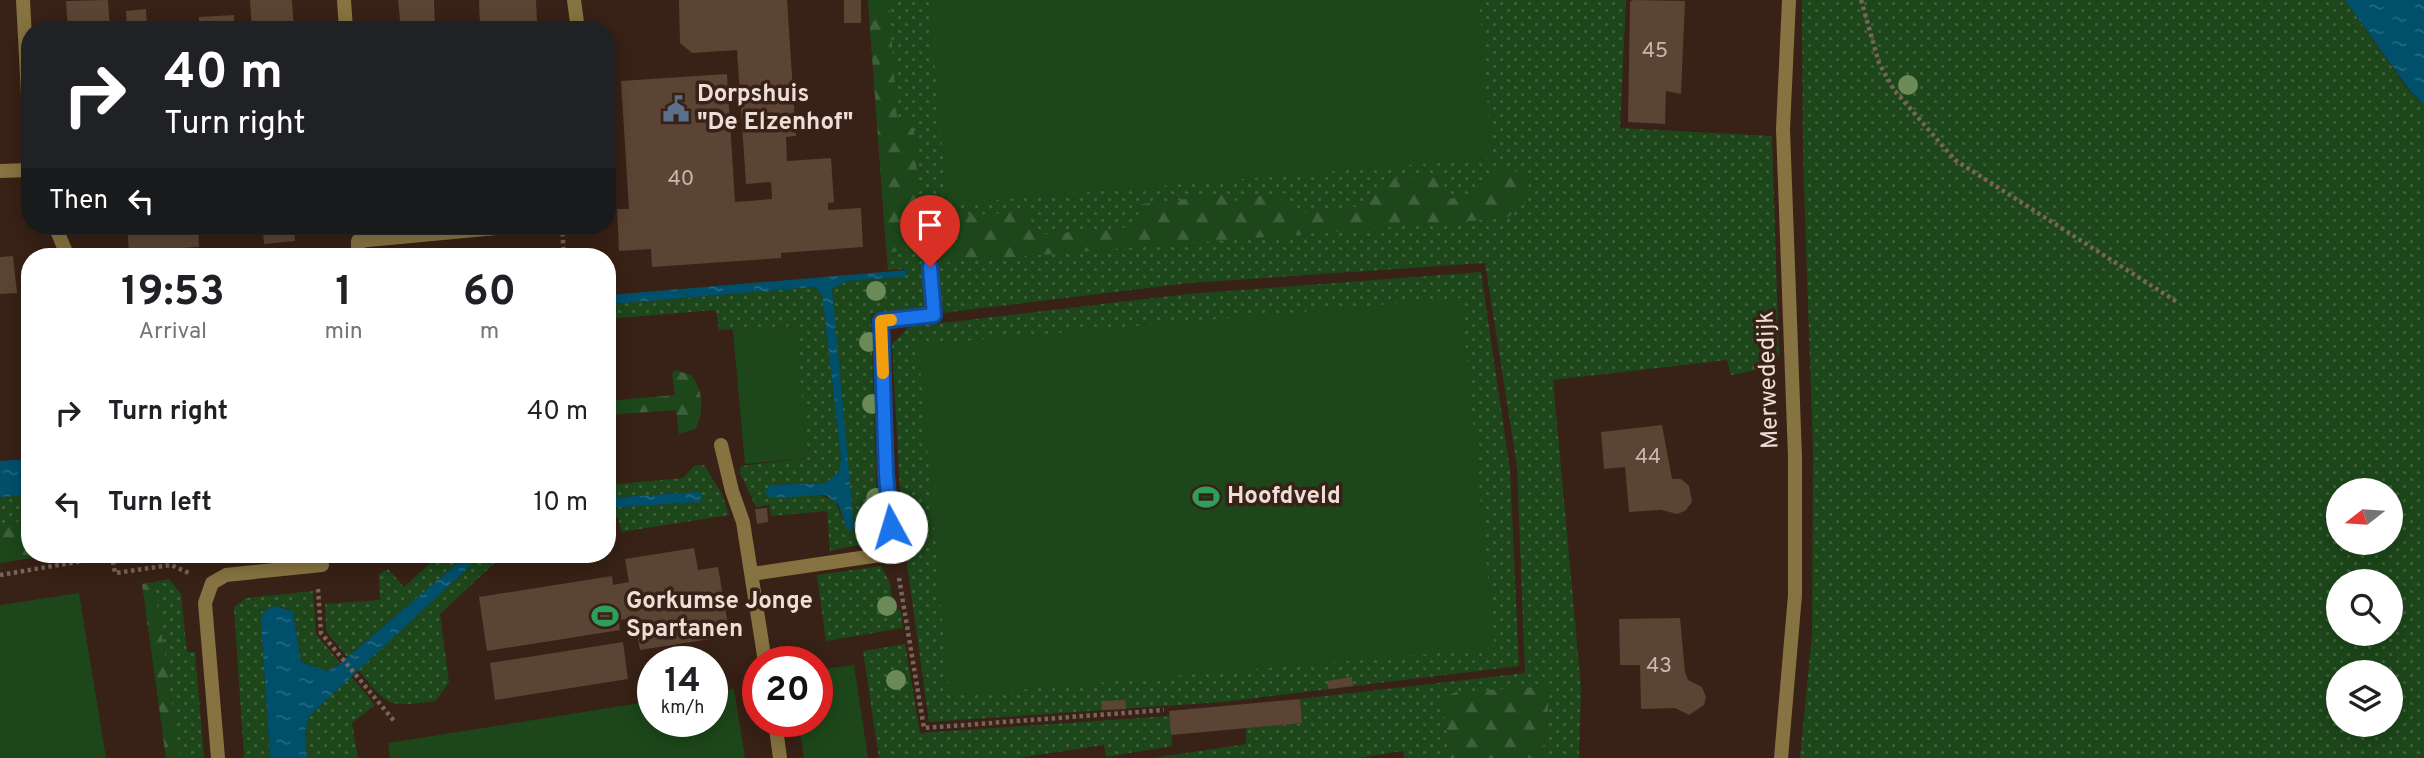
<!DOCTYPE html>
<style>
body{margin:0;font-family:Overpass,sans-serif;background:#f6f6f6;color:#202124;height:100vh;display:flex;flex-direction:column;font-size:26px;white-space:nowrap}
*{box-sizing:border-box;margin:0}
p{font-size:23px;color:#757577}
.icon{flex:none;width:38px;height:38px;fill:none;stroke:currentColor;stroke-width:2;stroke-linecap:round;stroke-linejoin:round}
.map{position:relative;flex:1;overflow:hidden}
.side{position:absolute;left:21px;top:248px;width:595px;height:315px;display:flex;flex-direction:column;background:#fff;border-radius:28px;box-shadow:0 4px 18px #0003}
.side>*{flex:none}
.hud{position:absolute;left:21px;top:21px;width:595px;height:214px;border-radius:28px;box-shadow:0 4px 18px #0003;background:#202124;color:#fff;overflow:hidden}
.needle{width:46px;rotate:253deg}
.buttons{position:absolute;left:2326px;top:478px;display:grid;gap:14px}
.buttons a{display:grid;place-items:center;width:77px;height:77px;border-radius:50%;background:#fff;box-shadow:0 4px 18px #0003;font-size:35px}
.speed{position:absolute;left:637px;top:646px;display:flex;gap:14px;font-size:35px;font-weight:700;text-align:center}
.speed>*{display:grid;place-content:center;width:91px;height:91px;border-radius:50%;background:#fff;box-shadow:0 4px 18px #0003;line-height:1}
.speed small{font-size:18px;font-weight:400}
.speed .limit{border:10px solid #d22;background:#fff;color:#111}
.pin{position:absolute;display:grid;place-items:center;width:60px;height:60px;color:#fff;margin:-72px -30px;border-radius:50% 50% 50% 0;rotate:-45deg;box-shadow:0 0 7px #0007}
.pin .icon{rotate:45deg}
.me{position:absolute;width:77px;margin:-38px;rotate:354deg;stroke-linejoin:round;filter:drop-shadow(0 0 5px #0008)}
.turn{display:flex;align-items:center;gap:24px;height:147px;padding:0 28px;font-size:32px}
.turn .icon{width:91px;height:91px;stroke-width:2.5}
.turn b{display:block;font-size:49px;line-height:60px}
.then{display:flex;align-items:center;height:66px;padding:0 28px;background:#0003;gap:14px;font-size:26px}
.eta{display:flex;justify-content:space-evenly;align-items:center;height:119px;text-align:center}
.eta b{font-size:42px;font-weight:700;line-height:49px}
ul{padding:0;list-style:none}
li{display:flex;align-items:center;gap:21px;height:91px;padding:0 28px}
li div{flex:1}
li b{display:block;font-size:26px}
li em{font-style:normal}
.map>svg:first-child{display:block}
</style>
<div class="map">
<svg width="2424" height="758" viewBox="0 0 2424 758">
<defs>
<pattern id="grass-dots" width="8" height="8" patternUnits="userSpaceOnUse" patternTransform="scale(1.75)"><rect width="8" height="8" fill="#1d471a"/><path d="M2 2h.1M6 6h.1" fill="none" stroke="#3e613b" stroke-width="1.8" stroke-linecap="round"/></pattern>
<pattern id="forest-firs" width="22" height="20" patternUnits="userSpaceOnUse" patternTransform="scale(1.75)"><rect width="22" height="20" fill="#1d471a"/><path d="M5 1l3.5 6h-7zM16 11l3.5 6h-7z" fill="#3e613b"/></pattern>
<pattern id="water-ripples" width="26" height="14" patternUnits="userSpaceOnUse" patternTransform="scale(1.75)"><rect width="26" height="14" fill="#004f6b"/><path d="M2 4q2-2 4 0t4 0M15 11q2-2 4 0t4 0" fill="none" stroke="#26687f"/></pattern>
</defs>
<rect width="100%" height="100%" fill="#382116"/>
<g fill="url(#grass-dots)" fill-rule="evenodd">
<polygon points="868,0 1626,0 1620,128 1772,136 1779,355 1772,367 1731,375 1727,360 1553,380 1581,687 1579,758 1543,758 1550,690 1443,698 1450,758 1404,758 1403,751 1358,758 1153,758 1246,744 1246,728 1302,723 1300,699 1525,673 1517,467 1485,263 1189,283 943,313 937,246 922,247 925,307 871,314 878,531 873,542 830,551 827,511 771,516 769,505 756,507 740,473 741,466 807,458 795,326 733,332 732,329 719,330 716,310 607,319 607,302 613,304 814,287 822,294 841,458 839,471 826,483 772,485 834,499 843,520 852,530 832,289 847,281 905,277 905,269 888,270"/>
<path d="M1802,0h543l64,91 15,13v654h-624l12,-124 1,-185 -10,-290zM2338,490h52v52h-52zM2338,581h52v53h-52zM2338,672h52v52h-52z"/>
<polygon points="1481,272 1510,470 1519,666 1223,702 929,722 902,527 892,344 909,327 1187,294"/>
<polygon points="704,465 722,494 729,515 621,532 618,517 607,519 607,508 701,502 698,492 607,498 607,485 683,478 694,466"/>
<polygon points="30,495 30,521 0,524 0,497"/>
<polygon points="439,555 467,555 347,657 326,631 325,604 380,600 379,574 388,569 404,587"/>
<path d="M482,555h21l-63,59 9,68 -13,19c-50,6 -46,7 -78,-31z"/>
<polygon points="881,566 890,583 893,605 901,612 903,628 826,641 817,575"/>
<polygon points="169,579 181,594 187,652 195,652 204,758 180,758 154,582"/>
<polygon points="313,591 316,634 340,663 327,671 301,662 293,611 282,607 263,612 261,622 270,758 244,758 234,607 246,598"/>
<polygon points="905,644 920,733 1170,716 1172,746 1106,757 1104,745 1018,758 879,758 863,651"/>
<polygon points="351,676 375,705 352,723 358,758 307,758 305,731 309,716"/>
</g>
<g fill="url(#forest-firs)">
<polygon points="868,0 889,0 897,117 907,118 914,130 921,239 916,248 892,252 886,248"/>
<polygon points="1496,169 1531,173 1525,203 1507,218 938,263 937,245 964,215 1026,212 1036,235 1133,227 1142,204 1230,194 1238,204 1250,197 1287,193 1295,214 1361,206 1387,179 1441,176 1449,199 1469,194"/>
<path d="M675,370l16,5c12,13 14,39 4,54l-16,5 -3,-24 -69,5v-14l68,-6 -3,-22z"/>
<polygon points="30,521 30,555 53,555 0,563 0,524"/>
<polygon points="154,582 180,758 166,758 142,584"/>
<polygon points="1537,687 1550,689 1543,758 1450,758 1443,698 1456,692"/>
</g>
<g fill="#1d471a">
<polygon points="929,0 1479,0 1492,158 947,204"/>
<polygon points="1461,298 1495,648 949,696 918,345"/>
<polygon points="796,326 807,458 745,464 733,332"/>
<polygon points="79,593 106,758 0,758 0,605"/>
<polygon points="854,665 868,758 804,758 798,721 817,721 817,670"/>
<polygon points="734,689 745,758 390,758 388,743 653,701 653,721 712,721 712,692"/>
</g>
<g fill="url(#water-ripples)">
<polygon points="2345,0 2424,0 2424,104 2410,91"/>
<polygon points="907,270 905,277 847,281 832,289 854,527 848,531 838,504 826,495 770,498 764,491 772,485 826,483 839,471 841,458 822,294 814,287 613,304 607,302 608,296 621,294"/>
<polygon points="30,459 30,495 0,497 0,461"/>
<polygon points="699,492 702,493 701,502 607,508 607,498"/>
<polygon points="467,555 482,555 309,716 305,731 307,758 270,758 261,622 263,612 275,606 293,611 301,662 327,671 338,665"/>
</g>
<g fill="#5b4434">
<polygon points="108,0 110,30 68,30 66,1"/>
<polygon points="250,0 292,0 294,30 252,30"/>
<polygon points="398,0 434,0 435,30 401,30"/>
<polygon points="479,0 536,0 537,23 480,25"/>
<polygon points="679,0 787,0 796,136 786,137 787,161 831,158 834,202 828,203 828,210 861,208 863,247 781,253 781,258 652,267 651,249 619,251 617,209 629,209 621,81 727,74 735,202 772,199 771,182 746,184 737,50 692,53 680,43"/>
<rect x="844" y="0" width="17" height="23"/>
<polygon points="1633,0 1685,1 1681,94 1666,91 1665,124 1628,122 1630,2"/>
<polygon points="146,9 147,30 127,30 126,11"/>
<polygon points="234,15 235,30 199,30 199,17"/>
<polygon points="127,226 198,226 199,247 129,251"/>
<polygon points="248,226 294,226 295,241 264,244 263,232 249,234"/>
<polygon points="13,256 17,293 0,294 0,257"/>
<polygon points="1662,425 1672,479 1681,479 1689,486 1692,502 1685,511 1677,514 1661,510 1629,512 1625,467 1604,469 1601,432"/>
<polygon points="767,508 768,522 757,524 755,509"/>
<polygon points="694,548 698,570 718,567 730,636 640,650 634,618 619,620 620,630 487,651 479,597 612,576 613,585 629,582 625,559"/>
<polygon points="1680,618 1685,672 1688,680 1702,687 1706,697 1704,705 1689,715 1675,708 1641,709 1640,665 1620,665 1619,619"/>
<polygon points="623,642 628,679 495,700 490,663"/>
<polygon points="1352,677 1353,686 1328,689 1327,681"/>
<polygon points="1300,699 1302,723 1171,735 1169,711"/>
<polygon points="1125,700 1126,709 1102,710 1101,701"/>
</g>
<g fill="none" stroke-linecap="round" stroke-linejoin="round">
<g stroke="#78645a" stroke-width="4.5" stroke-dasharray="3.5 3.5" stroke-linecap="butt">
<polyline points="1861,0 1879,63 1894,90 1955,160 2177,302"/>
<polyline points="562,226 564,257"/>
<polyline points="0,575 112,556 115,573 171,565 189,573"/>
<polyline points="899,578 924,728 1164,710"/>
<polyline points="318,589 321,633 395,722"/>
</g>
<g stroke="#877341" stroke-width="14">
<polyline points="721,445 732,491 743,522 765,662"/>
<polyline points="752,574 894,553 886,474 881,321 934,315 930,267"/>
<polyline points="775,721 780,758"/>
</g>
<g stroke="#877341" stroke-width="14">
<polyline points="23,0 30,133"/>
<polyline points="344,0 346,30"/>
<polyline points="574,0 578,30"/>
<polyline points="0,171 30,170"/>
<polyline points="55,226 68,257"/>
<polyline points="358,257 358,241 519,226"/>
<polyline points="218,758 205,603 212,583 226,575 322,565"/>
<polyline points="1781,758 1795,595 1795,457 1783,129 1789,0"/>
</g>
</g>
<g fill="#6c8958">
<circle cx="1908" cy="85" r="10"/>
<circle cx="876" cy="291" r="10"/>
<circle cx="869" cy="342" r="10"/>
<circle cx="872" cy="404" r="10"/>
<circle cx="876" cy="498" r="10"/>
<circle cx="887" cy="606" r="10"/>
<circle cx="896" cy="680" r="10"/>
</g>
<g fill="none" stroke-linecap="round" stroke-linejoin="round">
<g stroke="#114b97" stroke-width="18">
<polyline id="route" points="891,527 886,474 881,321 934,315 930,267"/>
</g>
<use href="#route" stroke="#1a73e8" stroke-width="12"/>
<polyline stroke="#f59e0b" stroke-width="12" points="883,373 881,321 891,320"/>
</g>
<defs>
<g id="civic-bare" transform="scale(2.1)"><path d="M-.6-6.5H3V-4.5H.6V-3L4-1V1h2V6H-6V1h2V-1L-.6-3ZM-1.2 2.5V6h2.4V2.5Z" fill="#5c6f8a" stroke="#382116" stroke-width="2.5" paint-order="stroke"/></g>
<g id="stadium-bare" transform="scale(2.1)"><path d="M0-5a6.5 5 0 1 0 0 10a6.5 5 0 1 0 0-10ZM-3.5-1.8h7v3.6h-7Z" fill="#2e9e5b" stroke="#382116" stroke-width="2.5" paint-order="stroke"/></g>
</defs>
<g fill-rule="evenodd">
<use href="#civic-bare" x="676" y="109"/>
<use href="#stadium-bare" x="1206" y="497"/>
<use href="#stadium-bare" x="605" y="616"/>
</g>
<g text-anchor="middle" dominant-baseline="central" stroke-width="7" stroke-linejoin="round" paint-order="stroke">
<g font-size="21" fill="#c9b8ae">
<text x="1655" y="51">45</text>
<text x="681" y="179">40</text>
<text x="1648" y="457">44</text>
<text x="1659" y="666">43</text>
</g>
<g font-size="24" font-weight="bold" fill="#eeded7" stroke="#382116" text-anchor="start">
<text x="697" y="95">Dorpshuis<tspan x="697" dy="28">"De Elzenhof"</tspan></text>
<text x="1227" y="497">Hoofdveld</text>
<text x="626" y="602">Gorkumse Jonge<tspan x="626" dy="28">Spartanen</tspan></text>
</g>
<g font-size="24" fill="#eeded7" stroke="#382116">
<text transform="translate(1769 380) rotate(-92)">Merwededijk</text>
</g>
</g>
</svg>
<div class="buttons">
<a><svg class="needle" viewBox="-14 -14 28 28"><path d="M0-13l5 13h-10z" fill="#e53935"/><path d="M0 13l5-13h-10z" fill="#757577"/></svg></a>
<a><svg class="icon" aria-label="search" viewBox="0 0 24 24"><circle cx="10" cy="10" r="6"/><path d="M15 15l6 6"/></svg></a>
<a><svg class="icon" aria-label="layers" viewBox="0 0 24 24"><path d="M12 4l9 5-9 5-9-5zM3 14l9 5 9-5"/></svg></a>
</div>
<div class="speed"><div>14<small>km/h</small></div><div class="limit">20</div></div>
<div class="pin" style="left:930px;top:267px;background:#d93025"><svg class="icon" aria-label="arrive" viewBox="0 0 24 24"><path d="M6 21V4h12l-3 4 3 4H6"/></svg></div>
<svg class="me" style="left:891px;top:527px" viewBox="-20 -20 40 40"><circle r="19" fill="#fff"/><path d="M0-13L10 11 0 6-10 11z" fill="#1a73e8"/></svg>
<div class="hud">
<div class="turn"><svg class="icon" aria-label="right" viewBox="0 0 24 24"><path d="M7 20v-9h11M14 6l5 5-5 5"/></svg><div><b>40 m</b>Turn right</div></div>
<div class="then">Then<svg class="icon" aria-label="left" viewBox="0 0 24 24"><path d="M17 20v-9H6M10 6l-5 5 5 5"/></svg></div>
</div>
<section class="side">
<div class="eta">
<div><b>19:53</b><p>Arrival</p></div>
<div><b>1</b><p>min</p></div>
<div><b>60</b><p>m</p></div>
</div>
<ul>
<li><svg class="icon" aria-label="right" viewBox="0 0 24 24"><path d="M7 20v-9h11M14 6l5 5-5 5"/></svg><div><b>Turn right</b></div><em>40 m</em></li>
<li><svg class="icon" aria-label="left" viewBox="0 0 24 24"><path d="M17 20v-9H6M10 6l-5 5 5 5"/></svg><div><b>Turn left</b></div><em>10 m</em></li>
</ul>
</section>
</div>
